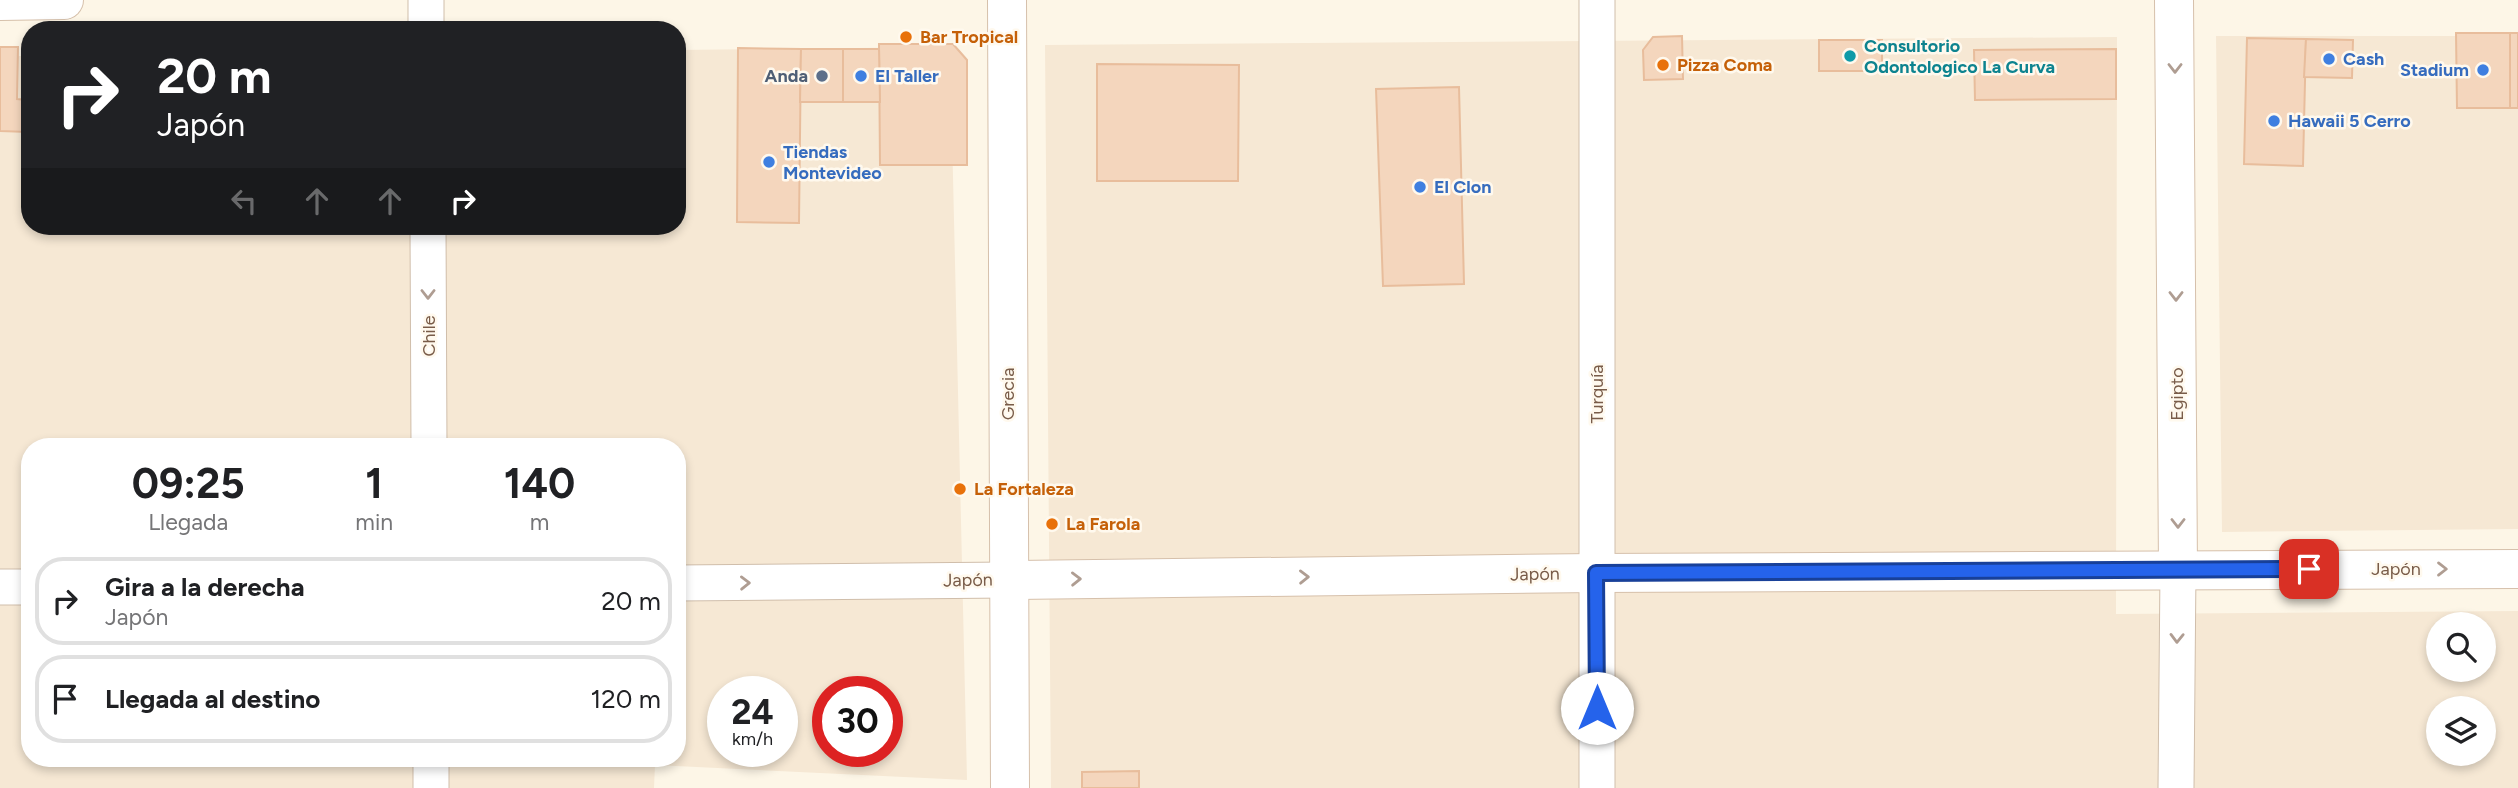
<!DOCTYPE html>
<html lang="es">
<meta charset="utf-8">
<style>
body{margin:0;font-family:Figtree,sans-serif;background:#f6f6f6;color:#202124;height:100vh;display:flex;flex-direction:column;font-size:26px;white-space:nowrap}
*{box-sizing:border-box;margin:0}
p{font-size:23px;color:#757577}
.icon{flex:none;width:38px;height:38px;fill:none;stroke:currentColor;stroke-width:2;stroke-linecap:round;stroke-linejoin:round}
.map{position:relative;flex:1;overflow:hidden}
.sheet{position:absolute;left:21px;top:438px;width:665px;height:329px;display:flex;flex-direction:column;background:#fff;border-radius:28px;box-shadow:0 4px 10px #0003}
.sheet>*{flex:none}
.banner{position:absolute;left:21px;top:21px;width:665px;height:214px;border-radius:28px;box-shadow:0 4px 10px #0003;background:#202124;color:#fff;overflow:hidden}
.fabs{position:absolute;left:2426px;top:612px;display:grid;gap:14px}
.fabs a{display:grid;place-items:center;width:70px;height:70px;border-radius:50%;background:#fff;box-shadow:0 4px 10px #0003;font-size:35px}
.speed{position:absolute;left:707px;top:676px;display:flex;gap:14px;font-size:35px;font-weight:700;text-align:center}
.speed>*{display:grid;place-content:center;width:91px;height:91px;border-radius:50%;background:#fff;box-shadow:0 4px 10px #0003;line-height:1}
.speed small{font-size:18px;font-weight:400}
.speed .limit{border:10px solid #d22;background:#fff;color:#111}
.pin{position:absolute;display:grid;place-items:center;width:60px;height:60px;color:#fff;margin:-30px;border-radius:14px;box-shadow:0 4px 10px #0006}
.me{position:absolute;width:77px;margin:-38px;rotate:0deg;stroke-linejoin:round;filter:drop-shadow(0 0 5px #0008)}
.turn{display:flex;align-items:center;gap:24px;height:147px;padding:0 21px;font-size:32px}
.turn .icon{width:91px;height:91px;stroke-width:2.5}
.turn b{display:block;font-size:49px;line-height:60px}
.lanes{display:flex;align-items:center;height:66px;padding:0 21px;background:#0003;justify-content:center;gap:35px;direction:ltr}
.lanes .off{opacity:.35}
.eta{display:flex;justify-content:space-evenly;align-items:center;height:119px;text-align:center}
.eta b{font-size:42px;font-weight:700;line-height:49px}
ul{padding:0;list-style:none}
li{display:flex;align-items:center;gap:21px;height:88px;margin:0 14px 10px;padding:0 7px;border:4px solid #e0e0e0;border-radius:28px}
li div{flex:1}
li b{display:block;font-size:26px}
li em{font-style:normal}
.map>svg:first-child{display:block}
</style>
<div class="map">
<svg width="2518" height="788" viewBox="0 0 2518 788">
<rect width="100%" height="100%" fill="#fdf6e7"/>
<g fill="#f6e8d4" fill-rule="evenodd">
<polygon points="2216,36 2518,36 2518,529 2222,532"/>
<path d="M2117,37l-1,577 402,-3v177h-1467l-6,-743zM2438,625h45v45h-45zM2438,709h45v45h-45z"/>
<path d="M950,47l17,733 -312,-15 -1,23h-654v-732h30v170h647v-176zM30,446h647v312h-647zM723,691h59v60h-59zM828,691h59v60h-59z"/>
</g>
<g fill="#f4d6bd" stroke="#e8bd9c" stroke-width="2">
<polygon points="2456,33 2510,33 2510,108 2457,108"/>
<rect x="2510" y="33" width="8" height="75"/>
<polygon points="1682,36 1683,79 1644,80 1643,50 1653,37"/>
<polygon points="2247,38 2306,39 2303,166 2244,164"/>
<polygon points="2306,39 2353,40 2352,78 2304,77"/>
<rect x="1819" y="40" width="63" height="31"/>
<polygon points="879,44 953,44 967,60 967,165 880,165"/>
<polygon points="0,47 18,47 17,99 28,100 28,132 0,131"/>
<polygon points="738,48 801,49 799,223 737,222"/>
<polygon points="801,49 843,49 843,102 800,102"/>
<polygon points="843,49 879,49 880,102 843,102"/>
<polygon points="2116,49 2116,99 1975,100 1974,50"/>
<polygon points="1097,64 1239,65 1238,181 1097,181"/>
<polygon points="1459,87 1464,284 1383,286 1376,89"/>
<polygon points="1139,771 1139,788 1082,788 1082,772"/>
</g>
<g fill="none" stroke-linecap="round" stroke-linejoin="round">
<g stroke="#d0beab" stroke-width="37">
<g id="street">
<polyline points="426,0 426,30"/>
<polyline points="428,226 429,446"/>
<polyline points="677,583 1008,580"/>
<polyline points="0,587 30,587"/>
<polyline points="431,758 431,788"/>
<polyline points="1597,788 1597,0"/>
<polyline points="2176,788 2178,570"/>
</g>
</g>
<g stroke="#d6c0ab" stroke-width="40">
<g id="secondary">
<polyline points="1007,0 1010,788"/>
<polyline points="2174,0 2178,570"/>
<polyline points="0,1 64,0"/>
<polyline points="1008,580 1596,573 2518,569"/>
</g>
</g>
<use href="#street" stroke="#fff" stroke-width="35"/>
<use href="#secondary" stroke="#fff" stroke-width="38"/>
</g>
<defs><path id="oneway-chevron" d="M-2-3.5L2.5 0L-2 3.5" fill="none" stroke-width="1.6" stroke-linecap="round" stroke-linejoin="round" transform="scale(1.75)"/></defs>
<g stroke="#af9d92">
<use href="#oneway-chevron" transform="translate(2175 68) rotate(90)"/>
<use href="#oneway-chevron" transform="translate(428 294) rotate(90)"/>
<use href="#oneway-chevron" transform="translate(2176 296) rotate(90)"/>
<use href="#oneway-chevron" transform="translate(2178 523) rotate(90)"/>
<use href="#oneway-chevron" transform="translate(2442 569)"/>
<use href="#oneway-chevron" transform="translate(1304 577) rotate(-1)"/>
<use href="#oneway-chevron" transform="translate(1076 579) rotate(-1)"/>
<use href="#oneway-chevron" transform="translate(745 583) rotate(-1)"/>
<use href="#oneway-chevron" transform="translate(2177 638) rotate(91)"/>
</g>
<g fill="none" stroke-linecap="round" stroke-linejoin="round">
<g stroke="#184099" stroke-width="18">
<polyline id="route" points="1597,708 1596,573 2309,569"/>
</g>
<use href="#route" stroke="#2563eb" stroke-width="12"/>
</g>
<g fill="#e8710a" stroke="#fff9ee" stroke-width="2.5">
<circle cx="906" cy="37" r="7"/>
<circle cx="1663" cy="65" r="7"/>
<circle cx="960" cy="489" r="7"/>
<circle cx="1052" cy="524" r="7"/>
</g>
<circle fill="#0f9aa8" stroke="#fff9ee" stroke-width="2.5" cx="1850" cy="56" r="7"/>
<g fill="#3f7fe0" stroke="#fff9ee" stroke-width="2.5">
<circle cx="2329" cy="59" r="7"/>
<circle cx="2483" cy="70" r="7"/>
<circle cx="861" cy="76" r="7"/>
<circle cx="2274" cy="121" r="7"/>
<circle cx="769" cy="162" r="7"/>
<circle cx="1420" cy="187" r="7"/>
</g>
<circle fill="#5c6f8a" stroke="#fff9ee" stroke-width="2.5" cx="822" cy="76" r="7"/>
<g text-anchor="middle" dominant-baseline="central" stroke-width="5" stroke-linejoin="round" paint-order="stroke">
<g font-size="18" font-weight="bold" fill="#c56008" stroke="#fff9ee" text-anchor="start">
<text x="920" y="37">Bar Tropical</text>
<text x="1677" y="65">Pizza Coma</text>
<text x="974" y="489">La Fortaleza</text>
<text x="1066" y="524">La Farola</text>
</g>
<g font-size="18" font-weight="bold" fill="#0d838f" stroke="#fff9ee" text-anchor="start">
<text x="1864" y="46">Consultorio<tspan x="1864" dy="21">Odontologico La Curva</tspan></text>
</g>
<g font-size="18" font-weight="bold" fill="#366cbe" stroke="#fff9ee" text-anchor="start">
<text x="2343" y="59">Cash</text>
<text x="2469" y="70" text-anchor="end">Stadium</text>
<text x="875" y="76">El Taller</text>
<text x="2288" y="121">Hawaii 5 Cerro</text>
<text x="783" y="152">Tiendas<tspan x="783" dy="21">Montevideo</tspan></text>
<text x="1434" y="187">El Clon</text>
</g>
<g font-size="18" font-weight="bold" fill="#4e5e75" stroke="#fff9ee" text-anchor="end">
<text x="808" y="76">Anda</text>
</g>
<g font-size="18" fill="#795c49" stroke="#fff9ee">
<text transform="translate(429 336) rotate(-90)">Chile</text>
<text transform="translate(1008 394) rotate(-90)">Grecia</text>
<text transform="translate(1597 394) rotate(-90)">Turquía</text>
<text transform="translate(2177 394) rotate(-90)">Egipto</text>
<text x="2396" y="569">Japón</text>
<text transform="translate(1535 574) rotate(-1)">Japón</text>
<text transform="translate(968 580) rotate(-1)">Japón</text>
</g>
</g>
</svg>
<div class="fabs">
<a><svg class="icon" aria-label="search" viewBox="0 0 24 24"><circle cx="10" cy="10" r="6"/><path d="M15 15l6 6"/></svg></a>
<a><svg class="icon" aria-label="layers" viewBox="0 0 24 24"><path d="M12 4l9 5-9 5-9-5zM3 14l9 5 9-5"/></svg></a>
</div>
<div class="speed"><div>24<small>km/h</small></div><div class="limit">30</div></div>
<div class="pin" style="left:2309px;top:569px;background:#d93025"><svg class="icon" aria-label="arrive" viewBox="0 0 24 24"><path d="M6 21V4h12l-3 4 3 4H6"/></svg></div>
<svg class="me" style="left:1597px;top:708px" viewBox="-20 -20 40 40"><circle r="19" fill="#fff"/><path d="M0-13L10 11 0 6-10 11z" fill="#2563eb"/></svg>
<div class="banner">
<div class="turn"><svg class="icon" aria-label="right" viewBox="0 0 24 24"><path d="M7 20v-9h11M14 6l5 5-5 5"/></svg><div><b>20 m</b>Japón</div></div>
<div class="lanes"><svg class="icon off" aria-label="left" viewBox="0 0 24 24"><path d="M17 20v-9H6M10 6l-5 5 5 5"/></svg><svg class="icon off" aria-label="ahead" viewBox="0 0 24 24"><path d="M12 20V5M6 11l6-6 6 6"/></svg><svg class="icon off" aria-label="ahead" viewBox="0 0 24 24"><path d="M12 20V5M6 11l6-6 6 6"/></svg><svg class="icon" aria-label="right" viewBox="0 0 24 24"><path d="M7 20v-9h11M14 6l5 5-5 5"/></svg></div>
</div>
<section class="sheet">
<div class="eta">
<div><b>09:25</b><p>Llegada</p></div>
<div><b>1</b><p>min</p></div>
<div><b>140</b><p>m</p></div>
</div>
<ul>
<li><svg class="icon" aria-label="right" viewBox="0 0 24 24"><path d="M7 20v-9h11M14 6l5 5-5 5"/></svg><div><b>Gira a la derecha</b><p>Japón</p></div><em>20 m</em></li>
<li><svg class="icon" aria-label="arrive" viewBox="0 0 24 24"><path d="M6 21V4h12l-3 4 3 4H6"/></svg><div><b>Llegada al destino</b></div><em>120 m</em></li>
</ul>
</section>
</div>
